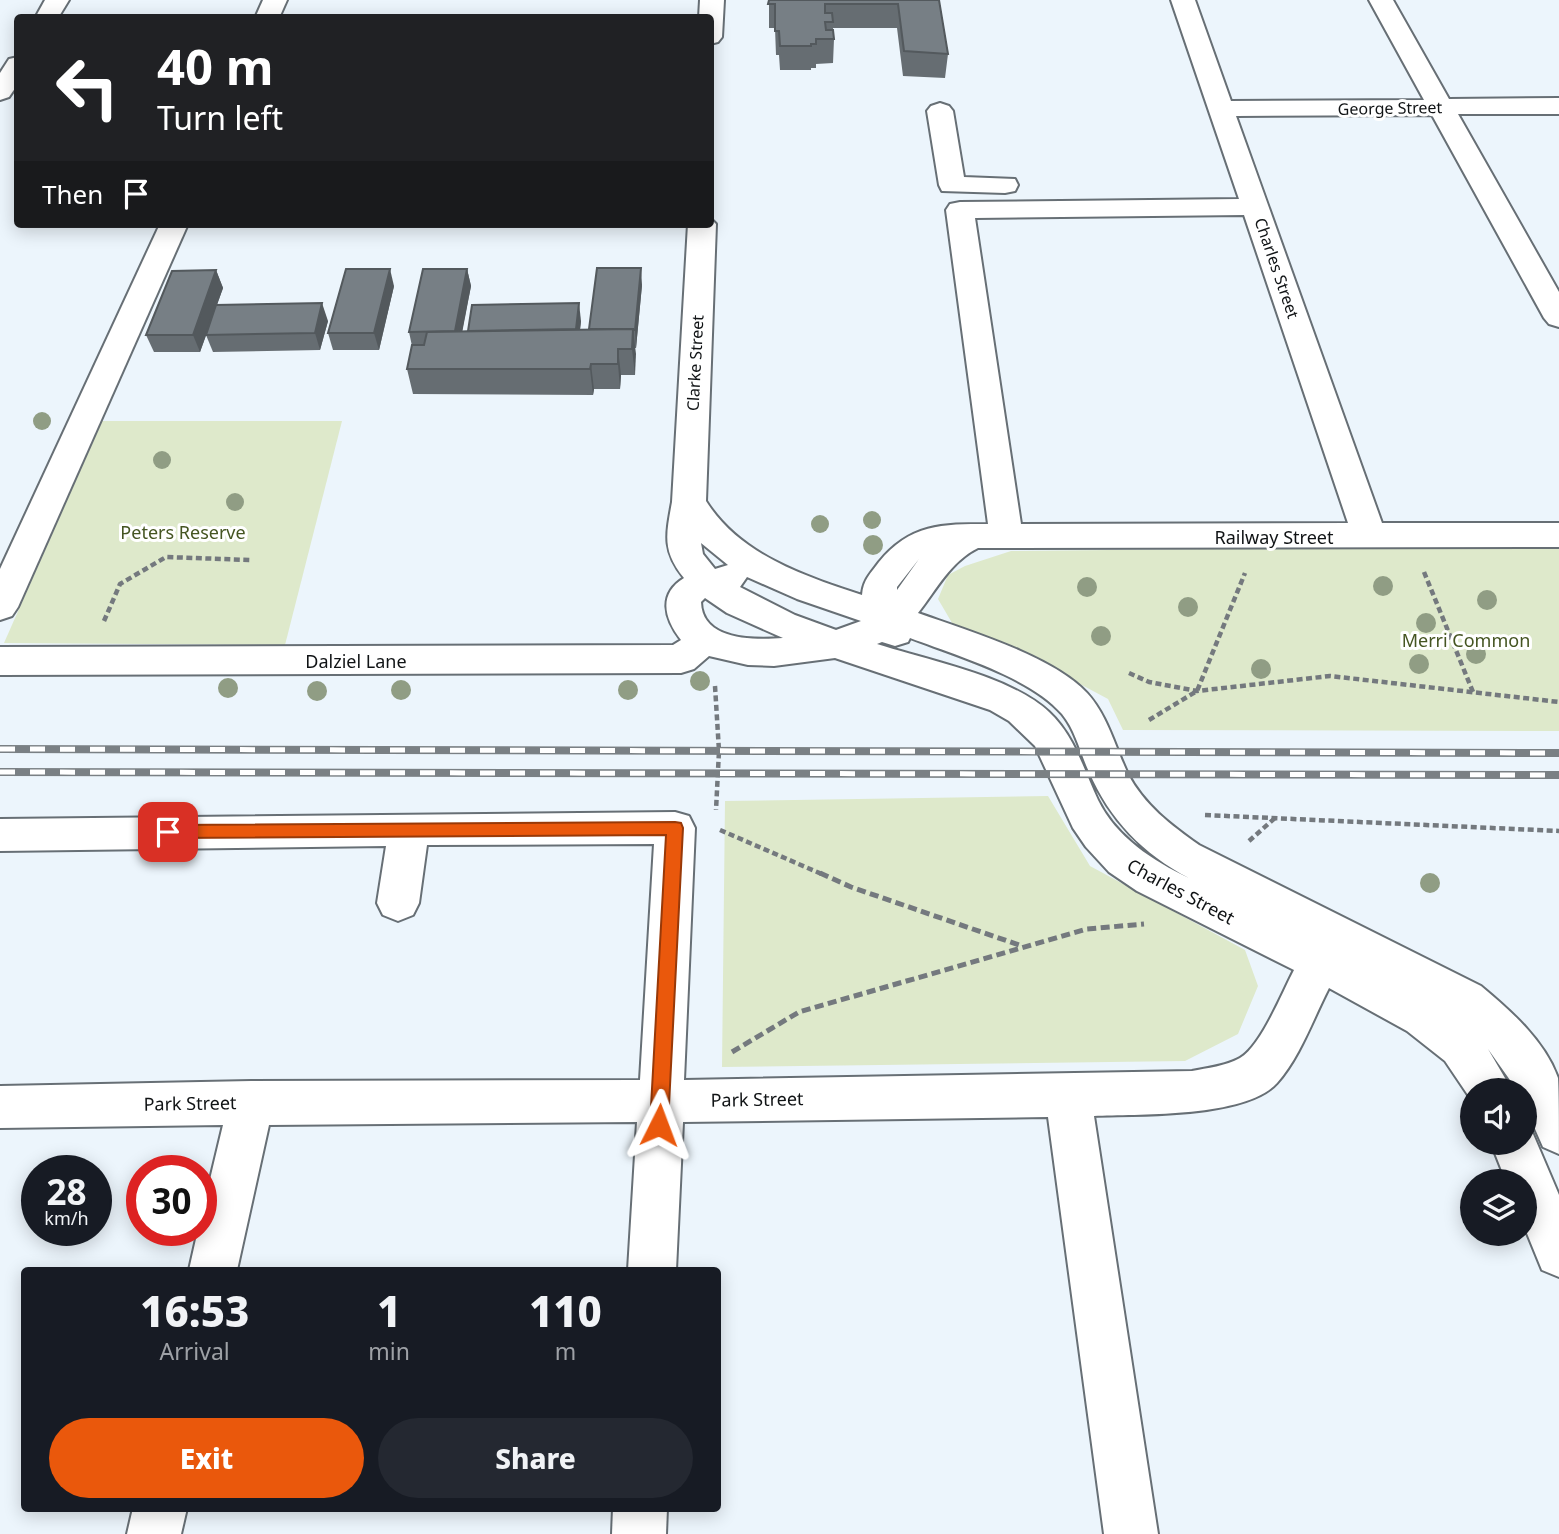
<!DOCTYPE html>
<style>
body{margin:0;font-family:"Noto Sans",sans-serif;background:#242831;color:#f1f3f6;height:100vh;display:flex;flex-direction:column;font-size:26px;white-space:nowrap}
*{box-sizing:border-box;margin:0}
p{font-size:23px;color:#9ea1a6}
.icon{flex:none;width:38px;height:38px;fill:none;stroke:currentColor;stroke-width:2;stroke-linecap:round;stroke-linejoin:round}
.map{position:relative;flex:1;overflow:hidden}
.side{position:absolute;left:21px;top:1267px;width:700px;height:245px;display:flex;flex-direction:column;background:#171b24;border-radius:7px;box-shadow:0 4px 18px #0003}
.side>*{flex:none}
.top-card{position:absolute;left:14px;top:14px;width:700px;height:214px;border-radius:7px;box-shadow:0 4px 18px #0003;background:#202124;color:#fff;overflow:hidden}
.buttons{position:absolute;left:1460px;top:1078px;display:grid;gap:14px}
.buttons a{display:grid;place-items:center;width:77px;height:77px;border-radius:50%;background:#171b24;box-shadow:0 4px 18px #0003;font-size:35px}
.speed{position:absolute;left:21px;top:1155px;display:flex;gap:14px;font-size:35px;font-weight:700;text-align:center}
.speed>*{display:grid;place-content:center;width:91px;height:91px;border-radius:50%;background:#171b24;box-shadow:0 4px 18px #0003;line-height:1}
.speed small{font-size:18px;font-weight:400}
.speed .limit{border:10px solid #d22;background:#fff;color:#111}
.pin{position:absolute;display:grid;place-items:center;width:60px;height:60px;color:#fff;margin:-30px;border-radius:14px;box-shadow:0 4px 10px #0006}
.me{position:absolute;width:77px;margin:-38px;rotate:3deg;stroke-linejoin:round;filter:drop-shadow(0 0 5px #0008)}
.turn{display:flex;align-items:center;gap:24px;height:147px;padding:0 28px;font-size:32px}
.turn .icon{width:91px;height:91px;stroke-width:2.5}
.turn b{display:block;font-size:49px;line-height:60px}
.then{display:flex;align-items:center;height:66px;padding:0 28px;background:#0003;gap:14px;font-size:26px}
.eta{display:flex;justify-content:space-evenly;align-items:center;height:119px;text-align:center}
.eta b{font-size:42px;font-weight:800;line-height:49px}
.button{display:flex;gap:14px;margin-top:auto;padding:14px 28px}
.button a{flex:1;height:80px;border-radius:42px;background:#ea580c;color:#fff;font-size:28px;font-weight:800;line-height:80px;text-align:center}
.button a+a{background:#242831;color:#f1f3f6}
.map>svg:first-child{display:block}
</style>
<div class="map">
<svg width="1559" height="1534" viewBox="0 0 1559 1534">
<rect width="100%" height="100%" fill="#ecf5fc"/>
<g fill="#dee9cb">
<polygon points="102,421 342,421 285,645 4,643"/>
<polygon points="1559,545 1559,731 1552,731 1123,730 1108,699 1022,653 955,628 938,599 948,575 965,566 1011,551"/>
<polygon points="1048,796 1090,866 1245,950 1258,986 1238,1034 1185,1061 722,1067 725,801"/>
</g>
<g fill="none" stroke-linecap="round" stroke-linejoin="round">
<g stroke="#676f75" stroke-width="4">
<g id="minor">
<polygon points="45,0 69,0 58,18 35,18"/>
<polygon points="263,0 287,0 279,18 255,18"/>
<polygon points="700,0 724,0 722,37 718,42 710,44 710,18 699,18"/>
<path d="M1171,0h24l36,101 193,-1 -55,-100h24l56,99 110,-1v16h-101l101,178v35l-10,-3 -5,-6 -112,-203 -196,1 146,407h177v24l-581,1c-28,14 -41,41 -60,65 48,17 135,43 169,80 21,23 28,54 41,81 16,31 43,51 71,71l282,141c29,24 64,55 77,92 1,14 1,58 1,76l-16,-7 -19,-43v-14h-7l-29,-41 24,41h-40v11l-27,-40 -38,-30 -78,-43c-16,31 -29,69 -52,95 -31,35 -139,31 -183,33l64,418h-54l-56,-417 -365,5 -7,148h-48l9,-148 -368,3 -32,145h-48l9,-40h3v-13l22,-92 -223,3v-42l251,-5 389,-1 14,-236 -227,1 -8,58 -6,12 -15,6 -15,-6 -6,-12 9,-57 -386,5v-32l675,-7 14,4 6,12 -11,252 508,-9c15,-3 34,-5 48,-13 21,-12 42,-65 54,-88l-157,-79 -28,-19 -23,-25 -13,-19 -38,-82 -26,-25 -19,-11 -155,-52 -61,8 -26,-1 -39,-9 -15,13 -13,4 -681,2v-28l673,-2 8,-5c-17,-22 -23,-46 3,-62 -22,-27 -18,-43 -12,-76l16,-278h22v-6l6,6 -10,277c34,54 98,75 156,94 1,-15 9,-22 17,-33 31,-38 63,-38 109,-38l-42,-314 4,-6 10,-2 279,-3zM1244,215l104,308 -327,1 -46,-306zM701,543l27,22 -13,4 -12,-15zM919,559l-22,31v-3zM747,577l50,22 64,22 -25,9 -41,-15 -55,-28zM705,598l22,15 56,25c-29,2 -81,3 -82,-36zM910,638c45,17 120,39 152,76 14,17 18,39 27,58 21,48 54,82 100,106 -36,-17 -73,-41 -91,-78 -14,-30 -24,-65 -49,-88 -38,-36 -122,-52 -172,-68l5,-2 13,4 13,-4z"/>
<polygon points="18,57 18,84 9,97 0,100 0,73 9,59"/>
<polygon points="940,103 949,106 953,111 964,177 1015,179 1018,185 1015,191 1005,193 942,191 939,185 927,111 931,106"/>
<polygon points="160,224 188,224 18,607 12,616 0,620 0,569"/>
<polygon points="1524,1125 1530,1127 1559,1195 1559,1277 1542,1270 1524,1226 1524,1181 1506,1181 1491,1143 1524,1143"/>
<polygon points="133,1508 187,1508 181,1534 127,1534"/>
<polygon points="613,1508 667,1508 666,1534 612,1534"/>
</g>
</g>
<g stroke="#74797e" stroke-width="4.5" stroke-dasharray="6 3.5" stroke-linecap="butt">
<polyline points="1424,572 1473,692"/>
<polyline points="104,621 120,584 166,557 250,560"/>
<polyline points="1129,673 1149,682 1197,691 1330,676 1559,702"/>
<polyline points="715,686 719,751 716,810"/>
<polyline points="1149,720 1197,691 1245,573"/>
<polyline points="1205,815 1559,831"/>
<polyline points="720,830 824,875"/>
<polyline points="1249,841 1275,818"/>
</g>
<g stroke="#74797e" stroke-width="5" stroke-dasharray="9 4.5" stroke-linecap="butt">
<polyline points="820,873 851,887 1022,946"/>
<polyline points="732,1052 799,1012 1087,929 1144,924"/>
</g>
<use href="#minor" fill="#fff" fill-rule="evenodd"/>
<g stroke="#7a8084" stroke-width="8">
<g id="rail">
<polyline points="0,749 1559,753"/>
<polyline points="0,772 1559,775"/>
</g>
</g>
<use href="#rail" stroke="#fff" stroke-width="5" stroke-dasharray="15" stroke-linecap="butt"/>
</g>
<g fill="#909d84">
<circle cx="42" cy="421" r="9"/>
<circle cx="162" cy="460" r="9"/>
<circle cx="235" cy="502" r="9"/>
<circle cx="872" cy="520" r="9"/>
<circle cx="820" cy="524" r="9"/>
<circle cx="873" cy="545" r="10"/>
<circle cx="1383" cy="586" r="10"/>
<circle cx="1087" cy="587" r="10"/>
<circle cx="1487" cy="600" r="10"/>
<circle cx="1188" cy="607" r="10"/>
<circle cx="1426" cy="623" r="10"/>
<circle cx="1101" cy="636" r="10"/>
<circle cx="1476" cy="654" r="10"/>
<circle cx="1419" cy="664" r="10"/>
<circle cx="1261" cy="669" r="10"/>
<circle cx="700" cy="681" r="10"/>
<circle cx="228" cy="688" r="10"/>
<circle cx="401" cy="690" r="10"/>
<circle cx="628" cy="690" r="10"/>
<circle cx="317" cy="691" r="10"/>
<circle cx="1430" cy="883" r="10"/>
</g>
<g fill="#666d72">
<polygon points="769,0 939,0 948,54 945,78 903,76 897,28 833,28 834,39 833,63 816,64 816,68 811,68 811,70 780,70 779,55 776,55 775,28 769,28"/>
<polygon points="467,269 471,286 462,331 581,321 580,329 589,329 642,285 636,348 635,348 635,375 621,375 620,389 594,389 593,395 413,394 407,369 412,346 409,332"/>
<polygon points="216,270 223,288 200,352 154,352 146,335"/>
<polygon points="394,286 379,350 333,350 328,333"/>
<polygon points="328,321 320,350 213,352 206,335"/>
</g>
<g fill="#53595d">
<polygon points="641,268 642,285 636,348 635,330"/>
<polygon points="390,269 394,286 379,350 374,333"/>
<polygon points="467,269 471,286 459,349 455,332"/>
<polygon points="216,270 223,288 200,352 193,335"/>
<polygon points="322,303 328,321 320,350 315,333"/>
<polygon points="579,303 581,321 578,348 576,331"/>
<polygon points="633,329 636,354 635,375 632,349"/>
<polygon points="618,349 621,375 620,389 618,364"/>
<polygon points="591,364 594,389 593,395 590,369"/>
</g>
<g fill="#777f85" stroke="#53595d" stroke-width="2">
<polygon points="769,0 939,0 948,54 904,51 898,4 825,4 825,13 832,13 833,22 825,22 826,30 833,30 834,39 816,39 816,44 811,44 811,46 780,46 779,31 775,31 775,4 768,4"/>
<polygon points="597,268 641,268 635,330 633,330 633,329 589,329"/>
<polygon points="346,269 390,269 374,333 328,333"/>
<polygon points="423,269 467,269 455,331 409,332"/>
<polygon points="216,270 193,335 146,335 172,271"/>
<polygon points="322,303 315,333 206,335 216,305"/>
<polygon points="579,303 576,329 468,331 472,305"/>
<polygon points="633,329 632,349 618,349 618,364 591,364 590,369 407,369 412,345 424,345 427,332"/>
</g>
<polygon fill="#ea580c" stroke="#983908" stroke-width="2" points="675,822 681,823 683,828 668,1125 666,1131 659,1134 652,1131 650,1125 666,835 168,838 162,836 160,832 162,827 168,825"/>
<g text-anchor="middle" dominant-baseline="central" stroke-width="6" stroke-linejoin="round" paint-order="stroke">
<g font-size="16" fill="#101315" stroke="#fff">
<text transform="translate(1390 108) rotate(-1)">George Street</text>
<text transform="translate(1277 268) rotate(71)">Charles Street</text>
<text transform="translate(695 363) rotate(-87)">Clarke Street</text>
</g>
<g font-size="18" fill="#455522" stroke="#fff">
<text x="183" y="532">Peters Reserve</text>
<text x="1466" y="640">Merri Common</text>
</g>
<g font-size="18" fill="#101315" stroke="#fff">
<text x="1274" y="537">Railway Street</text>
<text x="356" y="661">Dalziel Lane</text>
<text transform="translate(1181 891) rotate(28)">Charles Street</text>
<text transform="translate(757 1099) rotate(-1)">Park Street</text>
<text transform="translate(190 1103) rotate(-1)">Park Street</text>
</g>
</g>
</svg>
<div class="buttons">
<a><svg class="icon" aria-label="sound" viewBox="0 0 24 24"><path d="M4 9h4l5-4v14l-5-4H4zM17 9q2 3 0 6"/></svg></a>
<a><svg class="icon" aria-label="layers" viewBox="0 0 24 24"><path d="M12 4l9 5-9 5-9-5zM3 14l9 5 9-5"/></svg></a>
</div>
<div class="speed"><div>28<small>km/h</small></div><div class="limit">30</div></div>
<div class="pin" style="left:168px;top:832px;background:#d93025"><svg class="icon" aria-label="arrive" viewBox="0 0 24 24"><path d="M6 21V4h12l-3 4 3 4H6"/></svg></div>
<svg class="me" style="left:659px;top:1125px" viewBox="-20 -20 40 40"><path d="M0-17L14 15 0 8-14 15z" fill="#ea580c" stroke="#fff" stroke-width="4"/></svg>
<div class="top-card">
<div class="turn"><svg class="icon" aria-label="left" viewBox="0 0 24 24"><path d="M17 20v-9H6M10 6l-5 5 5 5"/></svg><div><b>40 m</b>Turn left</div></div>
<div class="then">Then<svg class="icon" aria-label="arrive" viewBox="0 0 24 24"><path d="M6 21V4h12l-3 4 3 4H6"/></svg></div>
</div>
<section class="side">
<div class="eta">
<div><b>16:53</b><p>Arrival</p></div>
<div><b>1</b><p>min</p></div>
<div><b>110</b><p>m</p></div>
</div>
<div class="button"><a>Exit</a><a>Share</a></div>
</section>
</div>
